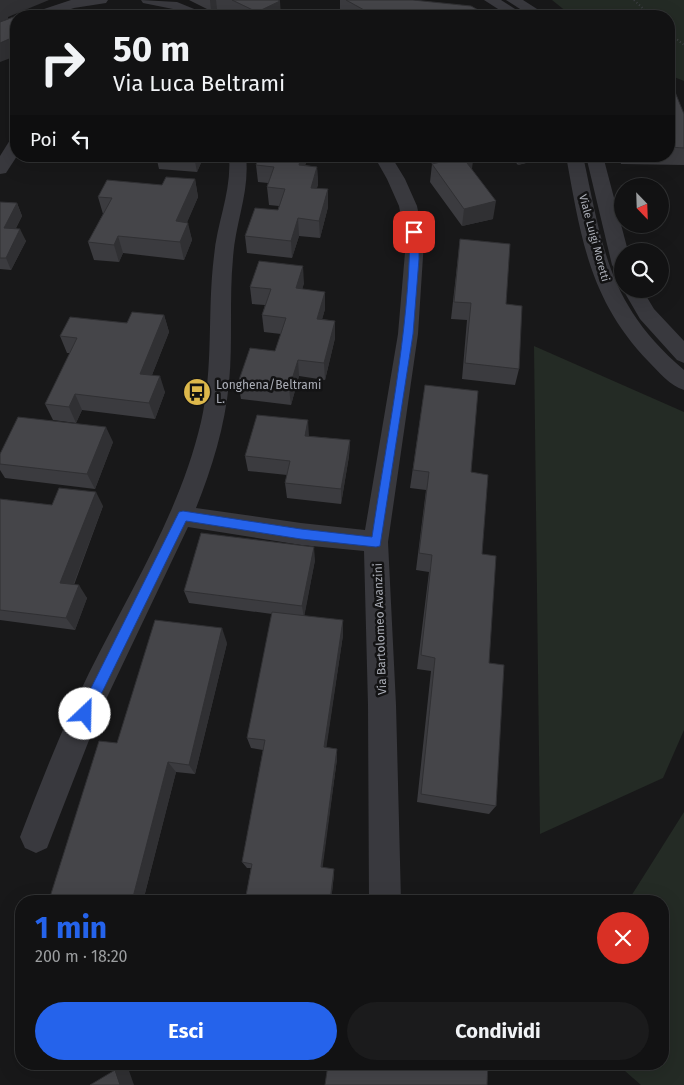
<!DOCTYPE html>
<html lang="it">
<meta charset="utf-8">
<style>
body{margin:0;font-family:"Fira Sans",sans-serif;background:#1b1b1c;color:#f1f3f6;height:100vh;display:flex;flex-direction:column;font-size:19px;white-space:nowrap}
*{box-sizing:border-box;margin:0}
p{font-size:16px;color:#9c9ea0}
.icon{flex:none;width:28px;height:28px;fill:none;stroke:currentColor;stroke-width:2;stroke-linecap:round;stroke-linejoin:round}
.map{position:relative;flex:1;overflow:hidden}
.panel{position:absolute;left:15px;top:895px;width:654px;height:175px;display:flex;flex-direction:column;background:#121213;border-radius:20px;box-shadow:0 5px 20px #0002,0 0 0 1px #313233}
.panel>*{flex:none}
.top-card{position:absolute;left:10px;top:10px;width:665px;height:152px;border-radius:20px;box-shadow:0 5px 20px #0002,0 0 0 1px #313233;background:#121213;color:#f1f3f6;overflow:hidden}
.needle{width:32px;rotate:157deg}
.fabs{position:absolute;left:614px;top:178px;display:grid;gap:10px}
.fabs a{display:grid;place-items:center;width:55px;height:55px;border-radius:50%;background:#121213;box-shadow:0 5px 20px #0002,0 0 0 1px #313233;font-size:25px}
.pin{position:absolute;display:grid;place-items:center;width:42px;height:42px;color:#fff;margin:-21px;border-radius:10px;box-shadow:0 2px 8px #0006}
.me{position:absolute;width:55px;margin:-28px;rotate:24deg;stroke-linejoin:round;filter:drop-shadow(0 0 4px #0008)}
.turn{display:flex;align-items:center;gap:18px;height:105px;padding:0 20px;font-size:22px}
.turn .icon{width:65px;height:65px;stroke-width:2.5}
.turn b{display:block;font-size:35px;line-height:42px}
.then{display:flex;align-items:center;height:48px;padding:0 20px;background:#0003;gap:10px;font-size:19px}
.round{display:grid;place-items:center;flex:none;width:52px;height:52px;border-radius:26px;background:#1b1b1c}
.headline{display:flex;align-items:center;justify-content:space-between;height:85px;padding:0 20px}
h1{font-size:30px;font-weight:700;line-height:38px;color:#2563eb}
.cta{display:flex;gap:10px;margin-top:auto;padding:10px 20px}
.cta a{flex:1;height:58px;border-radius:30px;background:#2563eb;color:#fff;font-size:20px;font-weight:700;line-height:58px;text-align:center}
.cta a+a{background:#1b1b1c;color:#f1f3f6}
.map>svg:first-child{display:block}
</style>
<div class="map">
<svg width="684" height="1085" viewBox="0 0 684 1085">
<rect width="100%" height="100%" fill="#181819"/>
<g fill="#242b25">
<polygon points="552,0 684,0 684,81 669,75 669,16 572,16"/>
<polygon points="534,346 684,412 684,730 663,778 540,834"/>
<polygon points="684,812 684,1085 641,1085 617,1064 662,1064 662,901 628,901"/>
</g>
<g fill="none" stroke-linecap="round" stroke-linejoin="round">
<g stroke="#3f4045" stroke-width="2" stroke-dasharray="1 2.5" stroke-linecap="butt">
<polyline points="634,0 651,16"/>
<polyline points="669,33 684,45"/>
</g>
<g fill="#39393e" fill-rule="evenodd">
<polygon points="71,0 108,0 106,3 74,8 50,16 30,16 32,13"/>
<polygon points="141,0 177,2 204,13 206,16 188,16 173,9 143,3"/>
<polygon points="484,0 501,0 526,16 509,16"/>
<polygon points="506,0 523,0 548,16 531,16"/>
<polygon points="16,139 17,156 6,173 0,174 0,156 10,140"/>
<path d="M229,156h17c4,36 -11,67 -13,102 -4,41 0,83 -4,125 -4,43 -17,85 -33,125l105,15 64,7 33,-196 8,-93 -7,-35 -12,-27 -13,-23h17l14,23 12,27 7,35 -6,93 -30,208 8,163 5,196h-32l-1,-196 -4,-154 -63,-6 -113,-18 -88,185 -53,136 -11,5 -11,-5 -5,-11c21,-55 43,-111 69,-164 41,-82 91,-161 112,-251 13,-55 6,-110 13,-166 3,-34 18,-65 15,-100z"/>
<path d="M566,156h17c20,92 25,149 101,214v20c-14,-4 -25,-18 -35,-28 -60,-62 -68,-125 -83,-206z"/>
<polygon points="586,156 603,156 628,251 622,251 622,271 615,269 612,265"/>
<polygon points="622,288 642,289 654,309 684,341 684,363 677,360 640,319"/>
</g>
</g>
<g fill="#3b3b3f">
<polygon points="189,0 278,0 281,16 232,16 217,9 211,11"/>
<polygon points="340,0 346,0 489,16 344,16 340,14"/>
<polygon points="669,92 684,114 684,165 621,164 619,156 669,156"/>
<polygon points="153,156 204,156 197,172 159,169 156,156"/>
<polygon points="427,156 473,156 472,169 493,219 462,226 430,182 432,164"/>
<polygon points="510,156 531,156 530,162 518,165"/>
<polygon points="306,163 305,165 317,167 318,184 317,188 328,207 320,238 299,236 292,258 247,253 245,236 278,210 279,206 269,205 267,187 268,183 258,182 256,165"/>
<polygon points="195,179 198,197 187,222 192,240 184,260 123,253 119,262 94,260 88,242 103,214 98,197"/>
<polygon points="0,202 17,203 22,216 16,228 26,241 11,270 0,269"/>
<polygon points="460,239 506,304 519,369 515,385 462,379 467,320 451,319 458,257"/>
<polygon points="304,283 302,289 325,292 325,309 322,319 335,321 335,338 325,380 299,376 291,405 241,399 238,383 275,351 281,334 264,332 262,315 265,305 252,304 250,287"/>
<polygon points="164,315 169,332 152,375 165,392 155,419 82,410 76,423 53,420 45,404 70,353 67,353 60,336"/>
<polygon points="425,385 471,472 482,554 496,806 489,814 417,802 431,671 417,669 429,572 416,570 426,490 410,488"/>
<polygon points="309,436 350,440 349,456 341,504 287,498 285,483 287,475 248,471 245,456"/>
<polygon points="113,442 95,489 5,478 0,470 0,454"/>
<polygon points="0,499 52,505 103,506 74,585 87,598 75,630 0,620"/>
<polygon points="315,560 304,616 343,635 326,747 337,749 337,759 322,867 334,874 331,901 245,901 251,868 247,868 242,862 263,750 251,748 247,738 272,614 189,603 184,591"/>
<polygon points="227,643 195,774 176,772 143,901 67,901 50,897"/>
</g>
<g fill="#303033">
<polygon points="0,0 49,0 8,17 8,19 0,22"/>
<polygon points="210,0 216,0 217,9 211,11"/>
<polygon points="280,1 281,16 257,16 257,12"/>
<polygon points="16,36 16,56 0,62 0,43"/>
<polygon points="194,156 204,156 197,172"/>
<polygon points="301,156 305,156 306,163 299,182 299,165"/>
<polygon points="520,156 531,156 530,162 518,165"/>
<polygon points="473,157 471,175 464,159"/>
<polygon points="317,167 318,184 312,205 311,188"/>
<polygon points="195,179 198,197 180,239 176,221"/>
<polygon points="328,189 328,207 320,238 319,221"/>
<polygon points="496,201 493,219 462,226 464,209"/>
<polygon points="17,203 22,216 10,240 4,228"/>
<polygon points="298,218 299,236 292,258 291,241"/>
<polygon points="188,223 192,240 184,260 180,242"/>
<polygon points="20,229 26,241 11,270 6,258"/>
<polygon points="118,236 123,253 119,262 114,245"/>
<polygon points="303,266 304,283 298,305 296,288"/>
<polygon points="325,292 325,309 318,335 317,319"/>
<polygon points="164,315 169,332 146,390 140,374"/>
<polygon points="335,321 335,338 325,380 324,363"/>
<polygon points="298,360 299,376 291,405 289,389"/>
<polygon points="160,376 165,392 155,419 149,403"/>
<polygon points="75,394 82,410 76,423 69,407"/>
<polygon points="308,420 309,436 306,451 305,436"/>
<polygon points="106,427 113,442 95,489 87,474"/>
<polygon points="350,440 349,456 341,504 341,489"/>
<polygon points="96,492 103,506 69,596 60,583"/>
<polygon points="314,547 315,560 304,618 302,606"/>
<polygon points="79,585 87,598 75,630 66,618"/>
<polygon points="343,620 343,635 325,757 324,747"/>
<polygon points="222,628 227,643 195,774 189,765"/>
<polygon points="337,749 337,759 322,872 321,867"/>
<polygon points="168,762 176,772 143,901 132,901"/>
<polygon points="334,869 334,874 331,901 330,901"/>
<polygon points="127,1065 134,1085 120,1085 115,1070"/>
</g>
<g fill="#454549" stroke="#303033">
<polygon points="232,0 278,0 280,1 257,12"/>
<polygon points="346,0 413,0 471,6 489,16 426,16 398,13 397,16 375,16"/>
<polygon points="19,15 21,16 16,16 16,36 0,43 0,22"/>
<polygon points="669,92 675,92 684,114 684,148 669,147"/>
<polygon points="259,156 301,156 299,165 317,167 311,188 328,189 319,221 298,218 291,241 245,236 255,208 278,210 285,189 267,187 274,167 256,165"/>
<polygon points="442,156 473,156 473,157 464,159 496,201 464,209 432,164 445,161"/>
<polygon points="166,177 195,179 176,221 188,223 180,242 118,236 114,245 88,242 112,198 98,197 107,180 162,185"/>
<polygon points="0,202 17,203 4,228 20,229 6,258 0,258"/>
<polygon points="460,239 510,244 506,304 522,306 519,369 465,363 471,303 454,302"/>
<polygon points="259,261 303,266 296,288 325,292 317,319 335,321 324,363 298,360 289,389 238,383 250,348 275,351 286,318 262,315 271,289 250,287"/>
<polygon points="132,312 164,315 140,374 160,376 149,403 75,394 69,407 45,404 77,338 60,336 70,317 127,323"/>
<polygon points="425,385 478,391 471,472 488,475 482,554 496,556 489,663 504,665 496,806 421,794 435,658 421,655 432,555 419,553 429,472 413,470"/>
<polygon points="257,415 308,420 305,436 350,440 341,489 285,483 290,461 245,456"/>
<polygon points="18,417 106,427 87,474 0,464 0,454"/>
<polygon points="59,488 96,492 60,583 79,585 66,618 0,610 0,499 52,505"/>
<polygon points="201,533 314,547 302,606 184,591"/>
<polygon points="272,612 343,620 324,747 337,749 321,867 334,869 330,901 245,901 252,864 242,862 265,740 247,738"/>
<polygon points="155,620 222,628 189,765 168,762 132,901 76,901 50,897 99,741 117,743"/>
<polygon points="290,1064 309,1064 308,1066"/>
<polygon points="328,1064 488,1064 487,1085 325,1085"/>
<polygon points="115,1070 120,1085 90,1085"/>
</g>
<path fill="#2563eb" stroke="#184099" d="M414,229l5,3v27l-6,75 -33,212 -4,1 -75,-8 -115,-18 -97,198 -4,2 -5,-2 -2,-5 101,-202 4,-1 118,18 71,8c15,-101 37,-203 38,-305z"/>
<defs>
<g id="bus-disc" transform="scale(1.4375)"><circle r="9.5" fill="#ddb84b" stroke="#131314"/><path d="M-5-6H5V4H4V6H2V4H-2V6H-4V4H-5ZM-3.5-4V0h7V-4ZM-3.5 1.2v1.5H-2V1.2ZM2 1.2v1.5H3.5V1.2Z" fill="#111"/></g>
</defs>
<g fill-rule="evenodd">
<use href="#bus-disc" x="197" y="392"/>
</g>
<g text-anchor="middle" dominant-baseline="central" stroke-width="5" stroke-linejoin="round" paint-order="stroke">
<g font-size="11" fill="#abaeb7" stroke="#131314">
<text transform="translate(594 238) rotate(75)">Viale Luigi Moretti</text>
</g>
<g font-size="12" fill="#abaeb7" stroke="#131314" text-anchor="start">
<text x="216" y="385">Longhena/Beltrami<tspan x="216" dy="14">L.</tspan></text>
</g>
<g font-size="12" fill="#abaeb7" stroke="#131314">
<text transform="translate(380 629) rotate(-92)">Via Bartolomeo Avanzini</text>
</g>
</g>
</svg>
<div class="fabs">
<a><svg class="needle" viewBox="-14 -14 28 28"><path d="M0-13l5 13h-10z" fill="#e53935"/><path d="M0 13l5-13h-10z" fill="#9c9ea0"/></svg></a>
<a><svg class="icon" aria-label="search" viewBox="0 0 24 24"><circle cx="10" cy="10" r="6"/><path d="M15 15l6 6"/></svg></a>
</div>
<div class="pin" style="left:414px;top:232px;background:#d93025"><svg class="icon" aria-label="arrive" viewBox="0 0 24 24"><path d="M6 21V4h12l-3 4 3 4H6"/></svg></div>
<svg class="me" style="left:85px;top:714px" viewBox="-20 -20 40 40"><circle r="19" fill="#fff"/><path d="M0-13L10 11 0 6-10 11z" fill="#2563eb"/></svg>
<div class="top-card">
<div class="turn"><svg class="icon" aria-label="right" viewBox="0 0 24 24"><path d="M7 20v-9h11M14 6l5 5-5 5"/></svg><div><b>50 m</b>Via Luca Beltrami</div></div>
<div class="then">Poi<svg class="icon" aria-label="left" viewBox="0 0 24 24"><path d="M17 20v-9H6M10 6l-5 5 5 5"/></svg></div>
</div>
<section class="panel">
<div class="headline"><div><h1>1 min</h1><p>200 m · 18:20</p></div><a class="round" style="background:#d93025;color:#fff"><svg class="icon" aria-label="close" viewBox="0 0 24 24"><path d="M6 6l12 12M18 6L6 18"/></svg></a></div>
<div class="cta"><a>Esci</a><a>Condividi</a></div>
</section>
</div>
